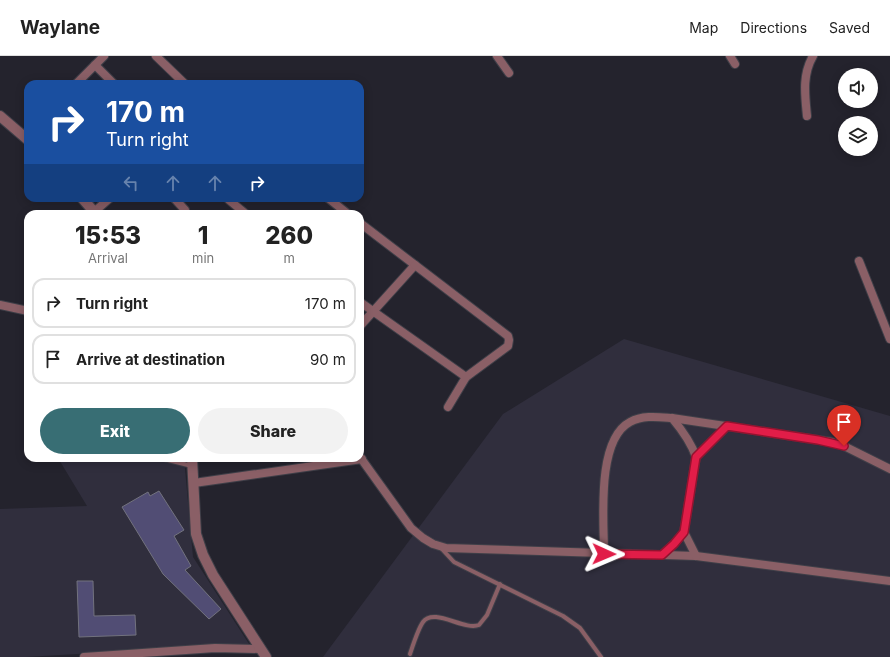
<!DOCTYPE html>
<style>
body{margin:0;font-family:Inter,sans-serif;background:#f2f2f2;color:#222;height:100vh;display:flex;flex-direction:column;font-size:15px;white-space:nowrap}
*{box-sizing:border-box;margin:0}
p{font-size:13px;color:#767676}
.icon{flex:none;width:22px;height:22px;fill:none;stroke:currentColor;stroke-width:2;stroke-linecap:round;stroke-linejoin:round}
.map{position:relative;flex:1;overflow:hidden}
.drawer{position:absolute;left:24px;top:154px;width:340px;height:252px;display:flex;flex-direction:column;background:#fff;border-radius:12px;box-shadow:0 2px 10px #0003}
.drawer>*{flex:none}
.guide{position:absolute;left:24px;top:24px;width:340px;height:122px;border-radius:12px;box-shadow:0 2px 10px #0003;background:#1a4fa0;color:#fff;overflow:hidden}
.tools{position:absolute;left:838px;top:12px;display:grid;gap:8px}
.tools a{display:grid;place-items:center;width:40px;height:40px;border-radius:50%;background:#fff;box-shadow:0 2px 10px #0003;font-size:20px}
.pin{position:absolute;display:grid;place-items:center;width:34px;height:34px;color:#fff;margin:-41px -17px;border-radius:50% 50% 50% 0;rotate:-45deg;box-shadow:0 0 4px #0007}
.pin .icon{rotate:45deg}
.me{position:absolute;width:44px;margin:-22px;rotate:91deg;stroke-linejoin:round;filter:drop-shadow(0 0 3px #0008)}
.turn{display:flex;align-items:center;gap:14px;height:84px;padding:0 16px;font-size:18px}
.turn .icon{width:52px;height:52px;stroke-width:2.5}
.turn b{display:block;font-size:28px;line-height:34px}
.lanes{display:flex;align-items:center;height:38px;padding:0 16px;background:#0003;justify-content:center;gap:20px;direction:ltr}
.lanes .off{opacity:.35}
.eta{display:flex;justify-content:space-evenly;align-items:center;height:68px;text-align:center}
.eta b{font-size:24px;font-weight:800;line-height:28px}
.action{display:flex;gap:8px;margin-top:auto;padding:8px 16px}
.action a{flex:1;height:46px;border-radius:24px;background:#386e74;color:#fff;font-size:16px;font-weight:800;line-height:46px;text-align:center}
.action a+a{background:#f2f2f2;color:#222}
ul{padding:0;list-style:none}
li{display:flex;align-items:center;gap:12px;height:50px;margin:0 8px 6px;padding:0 8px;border:2px solid #e0e0e0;border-radius:12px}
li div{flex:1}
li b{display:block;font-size:15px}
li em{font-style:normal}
header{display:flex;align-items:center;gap:24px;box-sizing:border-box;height:56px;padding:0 20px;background:#fff;border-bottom:1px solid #e0e0e0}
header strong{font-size:19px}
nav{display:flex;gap:22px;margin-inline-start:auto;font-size:14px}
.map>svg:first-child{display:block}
</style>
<header>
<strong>Waylane</strong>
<nav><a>Map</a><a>Directions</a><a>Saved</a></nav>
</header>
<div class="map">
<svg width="890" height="601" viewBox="0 0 890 601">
<rect width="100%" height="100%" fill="#24232d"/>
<g fill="#302e3d">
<polygon points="624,283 890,360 890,601 323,601 503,358"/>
<polygon points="58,402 184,402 193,501 249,588 26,601 0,601 0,453 87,450"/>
</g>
<g fill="#514d74" stroke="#72727e">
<polygon points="159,435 184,474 174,480 191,510 185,514 221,553 209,563 163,518 122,451 148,436 150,440"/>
<polygon points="77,525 93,525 94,560 135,559 136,579 79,581"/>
</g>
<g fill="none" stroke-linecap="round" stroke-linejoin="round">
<g stroke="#3f3f48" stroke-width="6">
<g id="service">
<polyline points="164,402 164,403 192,410"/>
<polyline points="441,492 454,506 563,560 580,572 601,601"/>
<path d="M410,598c3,-9 8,-25 13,-32 11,-15 41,9 56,3l8,-10 13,-31"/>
</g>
</g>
<g stroke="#3f3f48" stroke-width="10">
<g id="minor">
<polyline points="156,0 185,28"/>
<polyline points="497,0 509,17"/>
<polyline points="730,0 735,8"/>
<polyline points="95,9 114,28"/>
<polyline points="76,28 104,0"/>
<path d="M807,60c-2,-21 -5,-41 6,-60"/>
<polyline points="174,142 185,154 186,158"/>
<polyline points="328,142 348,158"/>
<polyline points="229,144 246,158"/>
<polyline points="94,156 110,142"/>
<polyline points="360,167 415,209 360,270"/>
<polyline points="859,205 890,283"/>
<polyline points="415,209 508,280 509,284 508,290 466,321"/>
<polyline points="360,246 466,321 448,351"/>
<polyline points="0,249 28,255"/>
<polyline points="360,401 411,472 423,482 433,488 446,492 696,500 890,525"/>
<polyline points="696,401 727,370"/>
<polyline points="194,427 362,403"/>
<polyline points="684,476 696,500"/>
<path d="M604,498c0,-33 -8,-114 26,-132 13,-7 28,-5 42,-4l160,24 12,4 46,23"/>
<path d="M662,499l12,-11 10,-12 12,-75c-5,-15 -14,-27 -24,-39"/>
<polyline points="84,601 215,592 260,593"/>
</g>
</g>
<g stroke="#3f3f48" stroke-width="12">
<g id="tertiary">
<polyline points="0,60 28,84"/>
<polyline points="82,142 96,158"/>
<polyline points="192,402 196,478 203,499 213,519 266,601"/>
</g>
</g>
<use href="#service" stroke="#8a5f66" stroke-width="4"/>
<use href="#minor" stroke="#8a5f66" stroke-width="8"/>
<use href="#tertiary" stroke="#8a5f66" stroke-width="10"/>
</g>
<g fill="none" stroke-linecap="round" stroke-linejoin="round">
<g stroke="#92132f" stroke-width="10">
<polyline id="route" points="604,498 662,499 674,488 684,476 696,401 727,370 818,384 844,390"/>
</g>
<use href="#route" stroke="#e11d48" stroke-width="7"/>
</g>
</svg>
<div class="tools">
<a><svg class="icon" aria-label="sound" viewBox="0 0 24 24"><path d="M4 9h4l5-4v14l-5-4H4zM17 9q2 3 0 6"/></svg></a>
<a><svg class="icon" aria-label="layers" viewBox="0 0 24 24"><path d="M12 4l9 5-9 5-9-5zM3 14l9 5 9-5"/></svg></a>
</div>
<div class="pin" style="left:844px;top:390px;background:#d93025"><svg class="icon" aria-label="arrive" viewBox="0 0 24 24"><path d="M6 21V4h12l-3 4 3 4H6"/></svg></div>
<svg class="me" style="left:604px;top:498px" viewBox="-20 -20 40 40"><path d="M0-17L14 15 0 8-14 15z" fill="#e11d48" stroke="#fff" stroke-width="4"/></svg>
<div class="guide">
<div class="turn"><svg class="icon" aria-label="right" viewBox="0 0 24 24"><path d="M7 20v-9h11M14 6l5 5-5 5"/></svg><div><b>170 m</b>Turn right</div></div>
<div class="lanes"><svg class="icon off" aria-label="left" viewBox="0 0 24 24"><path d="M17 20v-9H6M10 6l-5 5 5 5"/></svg><svg class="icon off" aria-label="ahead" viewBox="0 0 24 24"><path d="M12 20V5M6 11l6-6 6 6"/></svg><svg class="icon off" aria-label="ahead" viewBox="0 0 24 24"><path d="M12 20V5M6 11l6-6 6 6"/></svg><svg class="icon" aria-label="right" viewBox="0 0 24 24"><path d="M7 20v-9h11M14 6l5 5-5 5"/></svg></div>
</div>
<section class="drawer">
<div class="eta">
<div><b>15:53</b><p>Arrival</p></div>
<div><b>1</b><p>min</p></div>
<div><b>260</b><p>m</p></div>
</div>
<ul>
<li><svg class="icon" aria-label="right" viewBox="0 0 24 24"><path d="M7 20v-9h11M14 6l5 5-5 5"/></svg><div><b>Turn right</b></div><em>170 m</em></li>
<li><svg class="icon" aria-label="arrive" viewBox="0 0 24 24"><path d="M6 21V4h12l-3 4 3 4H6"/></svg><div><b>Arrive at destination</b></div><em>90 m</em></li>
</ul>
<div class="action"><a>Exit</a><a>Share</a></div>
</section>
</div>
